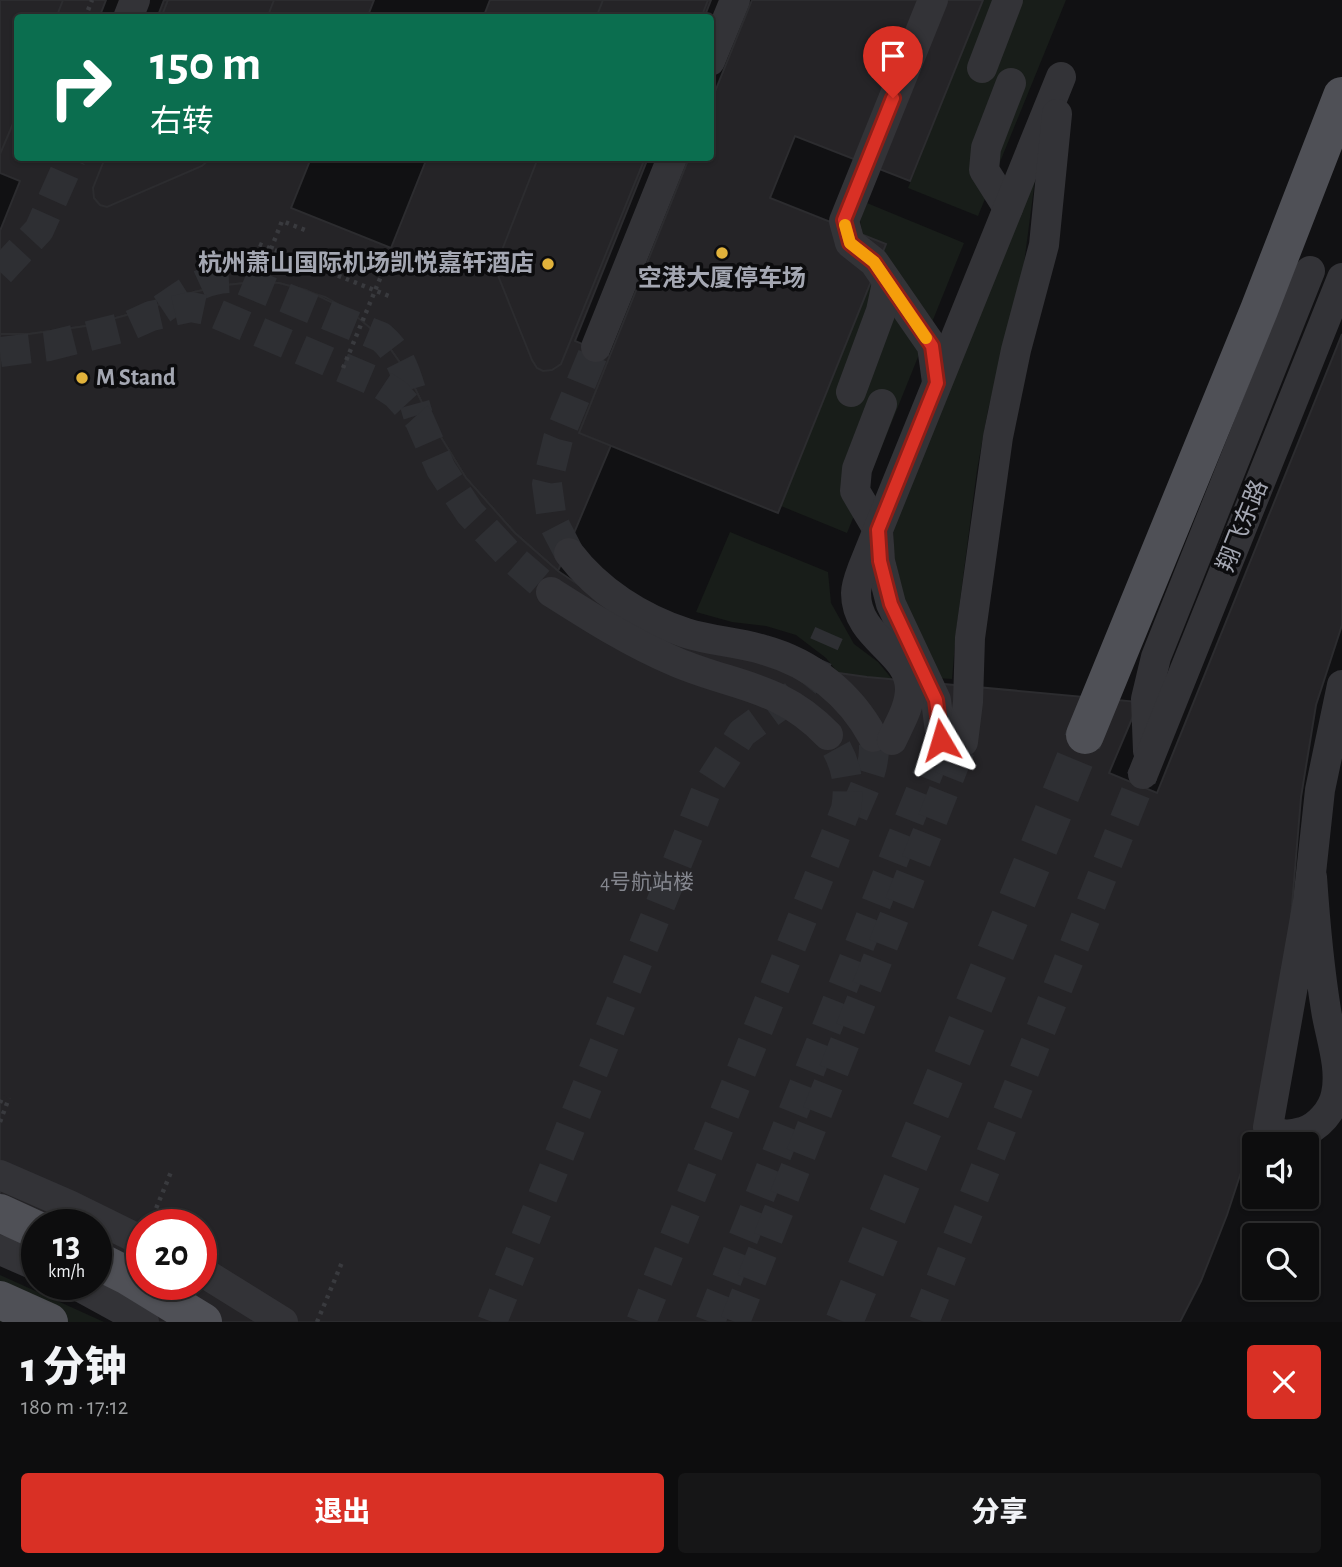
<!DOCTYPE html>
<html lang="zh">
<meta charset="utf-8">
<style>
body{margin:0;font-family:"Alegreya Sans","Noto Sans SC",sans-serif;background:#161617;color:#f1f3f6;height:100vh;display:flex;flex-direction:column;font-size:26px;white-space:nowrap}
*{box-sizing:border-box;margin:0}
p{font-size:23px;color:#9a9c9e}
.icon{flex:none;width:38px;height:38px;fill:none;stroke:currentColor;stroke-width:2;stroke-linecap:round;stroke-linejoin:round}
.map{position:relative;height:1322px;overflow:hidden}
.sheet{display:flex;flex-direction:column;background:#0d0d0e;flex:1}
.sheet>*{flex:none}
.top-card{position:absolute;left:14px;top:14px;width:700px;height:147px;border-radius:7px;box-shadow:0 2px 5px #0004,0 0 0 2px #2d2d2e;background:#0b6e4f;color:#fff;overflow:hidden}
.controls{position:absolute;left:1242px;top:1132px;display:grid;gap:14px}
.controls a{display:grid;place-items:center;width:77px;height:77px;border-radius:7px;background:#0d0d0e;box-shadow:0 2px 5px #0004,0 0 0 2px #2d2d2e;font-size:35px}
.speed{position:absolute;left:21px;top:1209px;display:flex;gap:14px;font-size:35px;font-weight:700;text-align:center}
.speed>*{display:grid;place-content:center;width:91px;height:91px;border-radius:50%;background:#0d0d0e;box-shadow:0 2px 5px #0004,0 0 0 2px #2d2d2e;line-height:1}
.speed small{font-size:18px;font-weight:400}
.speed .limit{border:10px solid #d22;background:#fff;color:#111}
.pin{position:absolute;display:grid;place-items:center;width:60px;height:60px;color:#fff;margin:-72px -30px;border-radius:50% 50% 50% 0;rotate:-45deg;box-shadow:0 0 7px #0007}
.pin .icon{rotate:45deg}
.me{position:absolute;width:77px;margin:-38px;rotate:353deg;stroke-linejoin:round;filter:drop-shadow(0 0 5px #0008)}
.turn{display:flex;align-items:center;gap:24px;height:147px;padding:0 21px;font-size:32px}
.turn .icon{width:91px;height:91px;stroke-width:2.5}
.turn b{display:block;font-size:49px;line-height:60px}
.round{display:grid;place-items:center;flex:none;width:74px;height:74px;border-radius:7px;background:#161617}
.headline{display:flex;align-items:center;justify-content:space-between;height:119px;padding:0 21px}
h1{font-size:42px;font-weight:800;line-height:52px}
.primary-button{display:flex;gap:14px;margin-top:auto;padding:14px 21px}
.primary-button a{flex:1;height:80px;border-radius:7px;background:#d93025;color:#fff;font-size:28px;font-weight:800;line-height:80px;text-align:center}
.primary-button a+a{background:#161617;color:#f1f3f6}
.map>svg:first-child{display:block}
</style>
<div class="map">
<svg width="1342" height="1322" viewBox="0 0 1342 1322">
<rect width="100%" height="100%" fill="#111113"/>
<g fill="#181d19">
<polygon points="983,0 1066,0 978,216 908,188"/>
<polygon points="1036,172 1022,279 988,410 977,470 956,632 952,679 937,678 906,607 894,555 893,524"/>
<polygon points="867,203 964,243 847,533 781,506 886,245 863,235 860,221"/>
<polygon points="730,532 828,572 831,603 854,644 878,662 892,679 839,674 826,658 796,635 766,626 732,622 696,612"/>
<polygon points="0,1275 104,1322 0,1322"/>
</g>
<g fill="#252427" stroke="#2c2c2f" stroke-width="2" fill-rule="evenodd">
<polygon points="0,0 106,0 99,18 18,18 18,158 311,158 291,208 391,248 427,158 648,158 575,341 768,423 741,491 614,438 558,571 515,533 466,478 431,421 408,374 389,347 350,311 325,297 279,283 254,282 226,285 194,292 138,312 86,326 29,334 0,334 0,231 20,181 0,173"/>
<polygon points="0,0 63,0 56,18 18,18 18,112 0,154"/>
<polygon points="164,0 374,0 367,18 157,18"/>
<polygon points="168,0 274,0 267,18 161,18"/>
<polygon points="490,0 711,0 704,18 483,18"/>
<polygon points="603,0 708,0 701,18 596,18"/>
<polygon points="752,0 983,0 910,181 795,136 770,198 886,244 778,513 579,433 689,158 710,158 710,104"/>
<polygon points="105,158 211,158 202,166 107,207 100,205 94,198 93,188"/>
<polygon points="538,158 645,158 561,364 552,370 543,371 537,368 532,360 495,268"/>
<path d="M254,282l25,1 27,7 44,21 19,16 20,20 19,27 23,47 35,57 49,55 43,38 42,28 161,63 106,15 272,25 -30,71 48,20 185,-459v291l-26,80 -15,92 -14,169 -23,136 -37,113 -26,66 -21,41h-1047l-37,-38v-59h-59v48l-37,-16v-923h29l57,-8 52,-14 56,-20 32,-7zM142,1225h59v59h-59z"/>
</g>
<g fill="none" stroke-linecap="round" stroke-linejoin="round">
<g stroke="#2e2f33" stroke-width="30" stroke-dasharray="30 15" stroke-linecap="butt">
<polyline points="0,272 39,230 71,158"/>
<path d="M162,309c27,-18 41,-32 75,-31l144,59c24,20 28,49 37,78"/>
<polyline points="0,352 49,346 129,326 151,316 191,307 210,311 381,384 396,394 419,419 441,469 470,513 513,559 551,592"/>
<polyline points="569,553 552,520 547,484 558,439 596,347"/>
<path d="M853,815c10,-25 25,-50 20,-78"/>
<polyline points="492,1322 709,784 742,733 797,693 809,678 829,633"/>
<path d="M641,1322l205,-513c5,-28 -1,-50 -18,-74"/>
<polyline points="710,1322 941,740"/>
<polyline points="735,1322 963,742"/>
<polyline points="924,1322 1143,774"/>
</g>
<polyline stroke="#2e2f33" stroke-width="38" stroke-dasharray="38 19" stroke-linecap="butt" points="844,1322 1085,735"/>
<g stroke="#393a3e" stroke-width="4.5" stroke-dasharray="3.5 5" stroke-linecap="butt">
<polyline points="85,18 92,0"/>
<polyline points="259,244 389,296"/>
<polyline points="271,249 282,221 305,230"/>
<polyline points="343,368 384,269 365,261"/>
<polyline points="0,1103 3,1095"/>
<polyline points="0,1122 9,1098"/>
<polyline points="153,1216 171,1172"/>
<polyline points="317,1322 343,1260"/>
</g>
<g stroke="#333337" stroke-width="30">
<polyline points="933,0 844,221 850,243 874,262 932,346 937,382"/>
<polyline points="128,18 135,0"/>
<polyline points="710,61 735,0"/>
<polyline points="982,68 1008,0"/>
<polyline points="1008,208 984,170 986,148 1011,83"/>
<polyline points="596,347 672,158"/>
<polyline points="851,392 881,311 887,283"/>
<polyline points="882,404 857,469 855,491 878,530 880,561 891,604 936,700 941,740"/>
<path d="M569,553c29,38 71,65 117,80 25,8 52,9 78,17 47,13 86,44 109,87"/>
<path d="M551,592c41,26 80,51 125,70 59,25 104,23 152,73"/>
<path d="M892,740c7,-16 18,-33 18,-51 0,-38 -54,-50 -54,-96 0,-8 4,-18 7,-26l198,-490"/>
<polyline points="963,742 968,702 970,638 998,437 1016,350 1044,245 1057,114"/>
<polyline points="1148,751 1146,699 1156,657 1310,271"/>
<polyline points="1143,774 1342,278"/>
<path d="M1312,877c3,44 7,89 14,133 4,26 16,57 10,84 -3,16 -18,34 -34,38 -14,4 -22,4 -34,-5l40,-226 12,-111 22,-105"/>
<polyline points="0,1175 69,1205 142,1241"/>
<polyline points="0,1250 37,1266"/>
<polyline points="201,1271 283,1322"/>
<polyline points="75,1284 144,1322"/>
</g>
<g stroke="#4f5056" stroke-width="38">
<polyline points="1085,735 1259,310 1342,96"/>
<polyline points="0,1213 37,1230"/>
<polyline points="96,1260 128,1276 203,1322"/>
<polyline points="0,1300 49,1322"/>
</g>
</g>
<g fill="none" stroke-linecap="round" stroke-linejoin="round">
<g stroke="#8d1f18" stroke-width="18">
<polyline id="route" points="893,98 844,220 850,243 874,262 932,346 937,383 878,530 880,561 891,604 936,700 941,740"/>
</g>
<use href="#route" stroke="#d93025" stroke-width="12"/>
<polyline stroke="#f59e0b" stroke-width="12" points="845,225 850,243 874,262 926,338"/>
</g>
<g fill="#e1b23b" stroke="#0c0c0e" stroke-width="2.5">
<circle cx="722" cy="253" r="7"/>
<circle cx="548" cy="264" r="7"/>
<circle cx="82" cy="378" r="7"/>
</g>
<g text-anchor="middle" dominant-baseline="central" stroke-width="7" stroke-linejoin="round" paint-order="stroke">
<g font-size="21" fill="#84868e">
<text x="647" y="882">4号航站楼</text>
</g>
<g font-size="24" font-weight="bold" fill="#a4a7b2" stroke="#0c0c0e" text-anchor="end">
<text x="534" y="264">杭州萧山国际机场凯悦嘉轩酒店</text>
<text x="722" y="279" text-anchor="middle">空港大厦停车场</text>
<text x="96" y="378" text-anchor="start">M Stand</text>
</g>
<g font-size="24" fill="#a4a7b2" stroke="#0c0c0e">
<text transform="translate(1243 526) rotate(-68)">翔飞东路</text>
</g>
</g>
</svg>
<div class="controls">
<a><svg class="icon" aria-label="sound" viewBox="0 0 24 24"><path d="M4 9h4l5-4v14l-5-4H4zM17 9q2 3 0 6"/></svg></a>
<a><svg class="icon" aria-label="search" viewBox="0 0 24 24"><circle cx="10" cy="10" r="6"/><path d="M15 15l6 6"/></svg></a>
</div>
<div class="speed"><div>13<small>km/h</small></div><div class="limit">20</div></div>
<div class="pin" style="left:893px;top:98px;background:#d93025"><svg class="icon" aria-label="arrive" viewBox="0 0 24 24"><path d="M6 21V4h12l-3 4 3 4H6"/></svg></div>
<svg class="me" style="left:941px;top:740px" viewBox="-20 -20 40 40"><path d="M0-17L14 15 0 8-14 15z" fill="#d93025" stroke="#fff" stroke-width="4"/></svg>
<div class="top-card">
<div class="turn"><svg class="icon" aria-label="right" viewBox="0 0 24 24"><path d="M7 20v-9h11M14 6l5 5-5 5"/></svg><div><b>150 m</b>右转</div></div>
</div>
</div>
<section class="sheet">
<div class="headline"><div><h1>1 分钟</h1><p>180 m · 17:12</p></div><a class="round" style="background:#d93025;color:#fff"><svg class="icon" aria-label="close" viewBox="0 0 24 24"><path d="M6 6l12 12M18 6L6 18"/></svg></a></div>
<div class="primary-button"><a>退出</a><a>分享</a></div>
</section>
